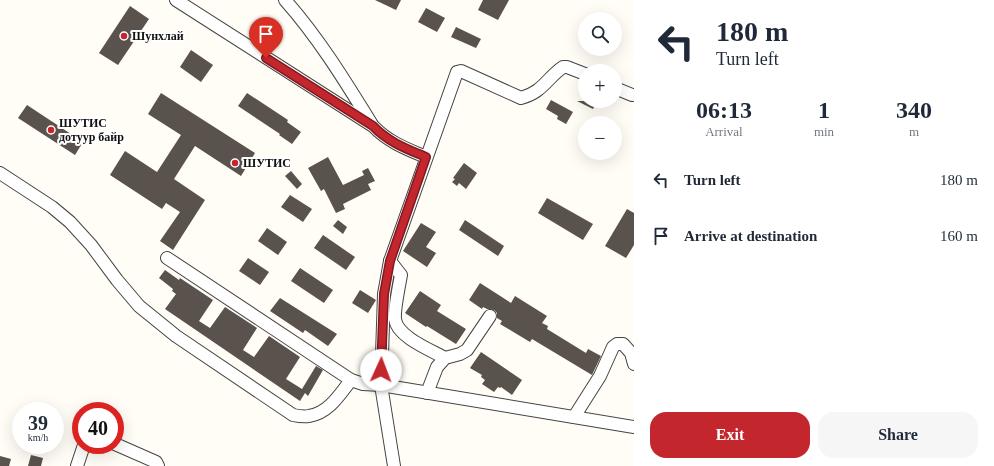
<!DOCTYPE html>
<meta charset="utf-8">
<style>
body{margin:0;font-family:Georgia,serif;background:#f6f6f7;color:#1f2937;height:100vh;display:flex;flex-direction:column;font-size:15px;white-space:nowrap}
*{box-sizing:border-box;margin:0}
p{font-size:13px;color:#747a83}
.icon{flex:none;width:22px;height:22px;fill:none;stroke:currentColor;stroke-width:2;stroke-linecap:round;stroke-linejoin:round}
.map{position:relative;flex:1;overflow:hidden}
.drawer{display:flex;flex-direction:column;background:#fff;width:360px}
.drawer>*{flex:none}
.guide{background:#fff;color:#1f2937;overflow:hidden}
.tools{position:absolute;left:578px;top:12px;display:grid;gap:8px}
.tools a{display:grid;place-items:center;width:44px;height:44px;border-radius:50%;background:#fff;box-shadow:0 4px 16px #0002;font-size:20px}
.speed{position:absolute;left:12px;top:402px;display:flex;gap:8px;font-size:20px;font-weight:700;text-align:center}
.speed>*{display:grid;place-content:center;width:52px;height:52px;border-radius:50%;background:#fff;box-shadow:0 4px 16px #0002;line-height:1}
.speed small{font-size:10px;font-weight:400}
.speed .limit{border:6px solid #d22;background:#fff;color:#111}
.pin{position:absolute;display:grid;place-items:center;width:34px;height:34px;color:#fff;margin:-41px -17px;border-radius:50% 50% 50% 0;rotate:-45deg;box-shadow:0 0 4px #0007}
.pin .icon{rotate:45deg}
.me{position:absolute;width:44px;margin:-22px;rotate:2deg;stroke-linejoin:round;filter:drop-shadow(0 0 3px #0008)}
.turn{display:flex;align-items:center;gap:14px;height:84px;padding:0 16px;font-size:18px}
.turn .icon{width:52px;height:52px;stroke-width:2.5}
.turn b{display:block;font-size:28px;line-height:34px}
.eta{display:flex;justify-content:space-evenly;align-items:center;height:68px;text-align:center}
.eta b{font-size:24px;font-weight:700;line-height:28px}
.action{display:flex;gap:8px;margin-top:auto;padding:8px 16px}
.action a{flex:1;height:46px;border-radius:16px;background:#c4262e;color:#fff;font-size:16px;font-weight:700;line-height:46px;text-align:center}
.action a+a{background:#f6f6f7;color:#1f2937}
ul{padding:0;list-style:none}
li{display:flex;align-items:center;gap:12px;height:56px;padding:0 16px}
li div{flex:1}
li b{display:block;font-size:15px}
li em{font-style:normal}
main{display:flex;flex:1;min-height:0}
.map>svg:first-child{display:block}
</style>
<main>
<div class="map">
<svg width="634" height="466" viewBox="0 0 634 466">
<rect width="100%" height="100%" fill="#fffdf5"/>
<g fill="#5a524d">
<polygon points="375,0 401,0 396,10"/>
<polygon points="483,0 509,0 498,20 478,10"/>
<polygon points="130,6 149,19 118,65 99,53"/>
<polygon points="426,8 445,18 437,32 418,22"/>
<polygon points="456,27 481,39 476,48 451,37"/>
<polygon points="191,50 213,65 201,82 180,67"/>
<polygon points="161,93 255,153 241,176 195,146 174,179 205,200 173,250 160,241 180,212 166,203 162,209 110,175 125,151 157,172 181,135 148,114"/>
<polygon points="247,93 288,120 287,122 301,132 292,144 279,135 280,134 238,106"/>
<polygon points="551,100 573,112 566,124 557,119 558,116 546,109"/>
<polygon points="577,101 597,101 593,109"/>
<polygon points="27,105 83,142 75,155 18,118"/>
<polygon points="328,157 343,185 364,175 362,171 368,168 375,181 368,184 371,190 343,204 345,209 336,213 324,189 321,191 308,168"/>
<polygon points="464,163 477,173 466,189 459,183 457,186 452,182 455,179 453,178"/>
<polygon points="291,171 302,184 297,189 285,176"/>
<polygon points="290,195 312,209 303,222 281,207"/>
<polygon points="547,198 593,224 583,240 538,213"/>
<polygon points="627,209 634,213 634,245 626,258 605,246"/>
<polygon points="338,220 347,227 343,234 333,226"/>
<polygon points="465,220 504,246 498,256 459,230"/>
<polygon points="421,223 436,232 426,247 436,253 427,267 403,251"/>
<polygon points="267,228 287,242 278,255 258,241"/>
<polygon points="323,235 355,257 346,270 314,248"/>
<polygon points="248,258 269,272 260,285 239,271"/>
<polygon points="300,268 333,290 324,303 291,281"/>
<polygon points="165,270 179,280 180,278 213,300 199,321 210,328 225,307 257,328 243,350 254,357 269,336 300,357 286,379 302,389 316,366 323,370 308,396 305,393 300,401 165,309 176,294 172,291 173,289 159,278"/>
<polygon points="480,283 511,303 515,296 547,316 542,323 548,326 547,329 586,353 588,349 601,356 592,375 532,339 530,342 500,324 502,321 497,318 497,313 494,310 487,309 483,307 482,309 469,300"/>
<polygon points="360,290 376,300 368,313 352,303"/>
<polygon points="420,291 441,305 437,311 466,329 456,344 427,326 426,327 405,313"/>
<polygon points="280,298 337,334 328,346 305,330 303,333 270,311"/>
<polygon points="481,352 522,380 512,395 501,387 500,388 498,387 494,392 482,384 485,380 481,377 482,375 470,368"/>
<polygon points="31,455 43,458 41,466 28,466"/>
<polygon points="0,456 11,459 9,466 0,466"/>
</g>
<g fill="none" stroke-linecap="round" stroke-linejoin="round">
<g stroke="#444" stroke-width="14">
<g id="minor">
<path d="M176,0l197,126c15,16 34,23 53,31"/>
<path d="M285,0c33,37 60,81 86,123"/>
<polyline points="615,88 632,95 634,95"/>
<path d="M0,173l52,34 18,15 21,23 26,35 22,26 37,30 117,79c5,1 11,2 16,1 20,-3 31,-22 42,-36"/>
<polyline points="167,258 351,380 363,384 381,385 634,427"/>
<path d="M390,261l11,14c-2,11 -7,35 -6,44 2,18 36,31 50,39"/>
<polyline points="427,393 437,367 445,358 460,354 467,350 490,316"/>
<polyline points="574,417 600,376 613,347 617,344 623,344 631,353 634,364"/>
<polyline points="115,444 156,462 158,466"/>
<polyline points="77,466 84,445"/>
<path d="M394,466l-13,-81 3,-91 6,-33 67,-189 4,-1 60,27c22,-6 26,-20 42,-31h4l18,7"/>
</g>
</g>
<use href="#minor" stroke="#fff" stroke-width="12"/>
</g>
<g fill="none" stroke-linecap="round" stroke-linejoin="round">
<g stroke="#7f191e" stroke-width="10">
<path id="route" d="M266,58l107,68c15,16 34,23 53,31l-36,104 -6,33 -3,76"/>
</g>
<use href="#route" stroke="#c4262e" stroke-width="7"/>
</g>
<g fill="#c4262e" stroke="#fff" stroke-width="1.5">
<circle cx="124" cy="36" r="4"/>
<circle cx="51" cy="130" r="4"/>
<circle cx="235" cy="163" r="4"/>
</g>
<g text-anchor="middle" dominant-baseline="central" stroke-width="4" stroke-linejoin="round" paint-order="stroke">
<g font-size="12" font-weight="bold" fill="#111" stroke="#fff" text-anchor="start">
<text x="132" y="36">Шунхлай</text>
<text x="59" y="123">ШУТИС<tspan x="59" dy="14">дотуур байр</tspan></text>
<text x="243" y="163">ШУТИС</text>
</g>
</g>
</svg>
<div class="tools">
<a><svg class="icon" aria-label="search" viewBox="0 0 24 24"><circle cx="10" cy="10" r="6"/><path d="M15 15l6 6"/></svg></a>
<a>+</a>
<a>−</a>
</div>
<div class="speed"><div>39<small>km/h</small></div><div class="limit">40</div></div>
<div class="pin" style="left:266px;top:58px;background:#d93025"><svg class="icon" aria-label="arrive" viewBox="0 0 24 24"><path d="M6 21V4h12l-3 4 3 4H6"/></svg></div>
<svg class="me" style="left:381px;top:370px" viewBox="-20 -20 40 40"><circle r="19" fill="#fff"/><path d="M0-13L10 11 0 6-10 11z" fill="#c4262e"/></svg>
</div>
<section class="drawer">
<div class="guide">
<div class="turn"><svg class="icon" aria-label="left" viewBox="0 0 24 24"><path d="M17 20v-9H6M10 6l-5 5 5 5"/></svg><div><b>180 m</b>Turn left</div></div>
</div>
<div class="eta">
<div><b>06:13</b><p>Arrival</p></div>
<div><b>1</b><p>min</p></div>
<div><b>340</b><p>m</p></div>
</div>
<ul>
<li><svg class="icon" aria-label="left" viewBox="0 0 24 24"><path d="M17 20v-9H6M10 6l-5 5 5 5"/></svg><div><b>Turn left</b></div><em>180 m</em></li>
<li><svg class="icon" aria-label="arrive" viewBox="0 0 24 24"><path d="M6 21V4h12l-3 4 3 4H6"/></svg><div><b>Arrive at destination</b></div><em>160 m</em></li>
</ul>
<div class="action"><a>Exit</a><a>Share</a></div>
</section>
</main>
